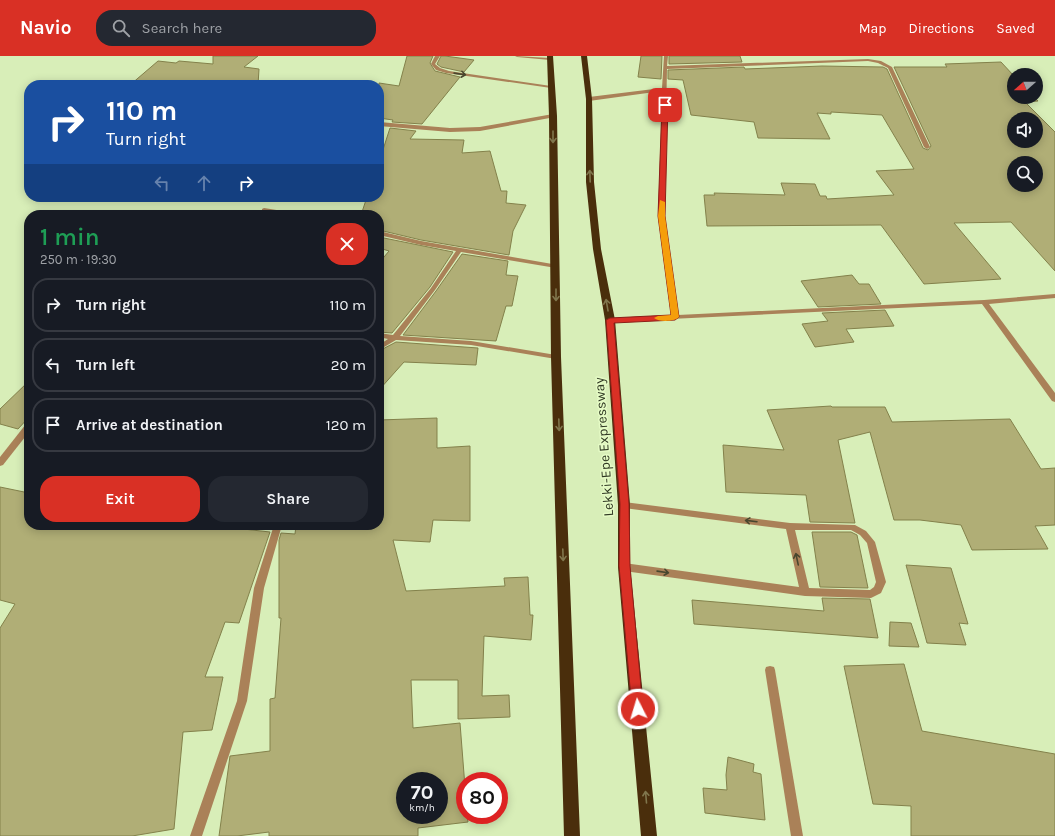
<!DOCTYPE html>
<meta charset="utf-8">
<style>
body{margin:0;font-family:Karla,sans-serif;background:#242831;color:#f1f3f6;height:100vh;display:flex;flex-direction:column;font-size:15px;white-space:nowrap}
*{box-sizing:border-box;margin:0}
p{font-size:13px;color:#9ea1a6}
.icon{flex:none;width:22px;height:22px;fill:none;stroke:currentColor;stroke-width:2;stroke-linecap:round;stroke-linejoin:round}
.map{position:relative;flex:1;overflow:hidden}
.panel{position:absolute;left:24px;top:154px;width:360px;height:320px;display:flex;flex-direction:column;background:#171b24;border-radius:16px;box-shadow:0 2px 10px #0003}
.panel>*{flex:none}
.guide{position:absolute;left:24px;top:24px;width:360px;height:122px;border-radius:16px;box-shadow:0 2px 10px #0003;background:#1a4fa0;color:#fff;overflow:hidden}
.needle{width:26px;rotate:249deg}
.tools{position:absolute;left:1007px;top:12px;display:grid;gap:8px}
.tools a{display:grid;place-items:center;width:36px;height:36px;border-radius:50%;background:#171b24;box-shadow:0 2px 10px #0003;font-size:20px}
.speed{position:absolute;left:396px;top:716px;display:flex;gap:8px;font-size:20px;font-weight:700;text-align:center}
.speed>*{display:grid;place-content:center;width:52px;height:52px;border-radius:50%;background:#171b24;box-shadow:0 2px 10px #0003;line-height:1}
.speed small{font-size:10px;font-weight:400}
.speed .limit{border:6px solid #d22;background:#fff;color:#111}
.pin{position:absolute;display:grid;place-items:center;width:34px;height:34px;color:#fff;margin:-17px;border-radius:8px;box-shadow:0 2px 6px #0006}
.me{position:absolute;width:44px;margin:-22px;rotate:355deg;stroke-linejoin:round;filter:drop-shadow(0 0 3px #0008)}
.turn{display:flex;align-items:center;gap:14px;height:84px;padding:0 16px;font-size:18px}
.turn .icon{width:52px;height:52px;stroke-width:2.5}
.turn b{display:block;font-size:28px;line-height:34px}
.lanes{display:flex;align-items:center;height:38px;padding:0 16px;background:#0003;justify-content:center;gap:20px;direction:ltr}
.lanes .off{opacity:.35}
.round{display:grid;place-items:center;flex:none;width:42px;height:42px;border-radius:16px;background:#242831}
.overview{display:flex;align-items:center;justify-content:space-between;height:68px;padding:0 16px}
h1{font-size:24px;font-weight:600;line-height:30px;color:#1e9e55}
.action{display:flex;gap:8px;margin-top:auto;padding:8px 16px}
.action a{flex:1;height:46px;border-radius:16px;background:#d93025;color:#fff;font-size:16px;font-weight:600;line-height:46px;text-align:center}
.action a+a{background:#242831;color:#f1f3f6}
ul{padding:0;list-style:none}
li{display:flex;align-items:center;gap:12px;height:54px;margin:0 8px 6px;padding:0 8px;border:2px solid #363941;border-radius:16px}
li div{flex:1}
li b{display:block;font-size:15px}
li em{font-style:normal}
header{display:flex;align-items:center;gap:24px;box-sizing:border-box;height:56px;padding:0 20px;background:#d93025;color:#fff}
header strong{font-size:19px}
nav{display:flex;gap:22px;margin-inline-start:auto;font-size:14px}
.search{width:280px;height:36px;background:#242831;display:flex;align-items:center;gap:10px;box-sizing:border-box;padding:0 14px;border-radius:16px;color:#9ea1a6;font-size:15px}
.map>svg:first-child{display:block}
</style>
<header>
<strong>Navio</strong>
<div class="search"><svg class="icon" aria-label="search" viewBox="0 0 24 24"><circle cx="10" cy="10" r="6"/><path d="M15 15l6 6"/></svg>Search here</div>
<nav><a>Map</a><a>Directions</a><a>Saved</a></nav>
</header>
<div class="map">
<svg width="1055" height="780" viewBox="0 0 1055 780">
<rect width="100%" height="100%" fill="#d8eeb8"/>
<g fill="#b0ae76" stroke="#83814b" fill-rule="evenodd">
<polygon points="213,0 258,0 244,11 259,13 258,29 130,29 158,5 176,7 179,5 213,8"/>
<polygon points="407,0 433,0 430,7 435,15 460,21 422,68 392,66 393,64 379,62 379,27 399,30"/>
<polygon points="441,0 445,0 474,4 464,16 441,11 437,8"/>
<polygon points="641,0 662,0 661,23 638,21"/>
<polygon points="669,0 740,0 742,6 669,8"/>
<path d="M1001,6l13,14v21h20l4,4 -13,1 30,30v139l-44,-49 -57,1 47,56 -77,5 -43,-59 -174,1 -3,-31h11l-1,-2 71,2 -4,-12 34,1 5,12h6l1,3 67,-4 -18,-24 38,-2 -32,-54 -51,-3v2l-14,-1 13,26 -72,-1 -4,-16 -63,-7 -8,-35 -15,-1v-9l76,-3 1,2 77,-3 61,1 4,2 36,79 5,2 3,-4 -37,-79h53l-2,-3zM1014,63h22v22h-22zM1014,107h22v22h-22z"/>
<polygon points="390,72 416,75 410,83 464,84 462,97 490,95 501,135 507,135 506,147 526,149 513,175 509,199 421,184 379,174 379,159 361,159 367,141 379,141 379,106"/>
<polygon points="379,181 453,196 430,231 392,277 379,276 379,207 389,195 379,192"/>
<polygon points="462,198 508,205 506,219 518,220 512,250 506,250 496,285 403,279 436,235"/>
<polygon points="852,219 859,228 869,228 881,248 818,251 801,225"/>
<polygon points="885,254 894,270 846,273 854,286 815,291 802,268 828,265 822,257"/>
<polygon points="396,286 478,292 476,309 404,306 379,334 379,295"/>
<polygon points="29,325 29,361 18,373 0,368 0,353"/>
<polygon points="831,350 832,351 885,351 892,366 1010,363 1041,413 1055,412 1055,469 1035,470 1048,493 972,494 961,469 920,464 894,464 870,376 838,384 855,467 810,466 806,439 726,436 723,389 784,394 767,354"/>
<path d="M437,362v30l33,-2v75l-37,-1 -3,22 -37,-2 13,51 99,-5 -1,-8 24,-1 2,38h3l-2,25 -47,-4 -2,60 27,-1 1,22 -52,2v-39h-47l2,48 47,-5 5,64v28h2l1,7 -50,6v8h-149v-4l-32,4h-18l11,-80 40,-5v-52l5,-1 6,-80h-2v-78l2,-7 14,1 1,-9h83v-105zM405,725h34v34h-34z"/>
<polygon points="0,431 29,437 29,469 235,469 234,472 270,476 239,567 225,566 205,621 223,621 212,674 183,676 174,773 132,780 0,780 0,572 15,548 0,544"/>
<polygon points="812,476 851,476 857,479 868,532 820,531"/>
<polygon points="906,509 951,512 968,568 959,567 966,589 927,587"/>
<polygon points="822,542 870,543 878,582 694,568 692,544 824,555"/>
<polygon points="890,566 911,567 919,591 889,590"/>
<polygon points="904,608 922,675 1055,698 1055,780 911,780 911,750 873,748 844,610"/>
<polygon points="728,701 754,708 753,716 761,718 765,764 705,757 703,732 727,734 726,719"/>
</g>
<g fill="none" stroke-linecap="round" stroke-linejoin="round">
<g fill="#aa8158" fill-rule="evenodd">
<polygon points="435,0 440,0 435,8 440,12 449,15 551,30 553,31 551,32 446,17 436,14 431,8"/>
<polygon points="515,0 550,2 552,3 550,4 517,1"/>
<path d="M624,446l166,21 65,2 11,6 9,11 11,40 -5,11 -10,5 -66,-2 -181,-25 -3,-1 -2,-3 2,-3 3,-1 175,24 -13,-58 -162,-21 -3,-1 -1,-2 1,-2zM795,474h56l9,5 7,8 9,39 -2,5 -4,3 -61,-2z"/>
<polygon points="770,610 774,611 775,614 803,780 791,780 765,614 766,611"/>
</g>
<g fill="#aa8158" fill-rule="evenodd">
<polygon points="664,0 668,0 667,10 868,3 881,5 892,11 930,91 927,93 924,91 888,12 878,7 868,5 667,13 664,160 678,259 984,244 1055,238 1055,242 989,248 1055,337 1055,346 1052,345 982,248 608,266 607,264 608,262 610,262 671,259 658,160 662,35 589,45 586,43 589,41 662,32"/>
<polygon points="553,58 556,60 555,61 480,75 450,76 379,70 379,66 450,72 480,71"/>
<polygon points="264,152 295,157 298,159 284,159 262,155 262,153"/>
<polygon points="379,175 421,185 558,209 559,210 556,212 461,196 435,234 400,280 471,285 556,299 559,299 560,301 559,303 556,303 471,289 396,284 379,294 379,289 388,283 379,281 379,277 393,279 431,232 456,195 421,189 379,179"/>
<polygon points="29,367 29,376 3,409 0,410 0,401 26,368"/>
<polygon points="274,469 282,469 264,532 247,645 202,780 190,780 237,645 254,532"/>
</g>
<g fill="#4a2e0c" fill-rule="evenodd">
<polygon points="547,0 553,0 557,60 561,301 580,780 564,780 551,301 549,60"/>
<polygon points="581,0 587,0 592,43 594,126 601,193 615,264 630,449 630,511 657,780 641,780 618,511 618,449 605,264 593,193 586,126 586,43"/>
</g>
</g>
<defs><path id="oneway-shaft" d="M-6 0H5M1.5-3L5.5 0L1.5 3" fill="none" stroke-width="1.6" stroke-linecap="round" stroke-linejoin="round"/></defs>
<g stroke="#48472e">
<use href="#oneway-shaft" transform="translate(460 18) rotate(8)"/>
<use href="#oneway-shaft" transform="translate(751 465) rotate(-173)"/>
<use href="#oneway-shaft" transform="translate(797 503) rotate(-102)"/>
<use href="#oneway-shaft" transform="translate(663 516) rotate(8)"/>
</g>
<g stroke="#80764d">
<use href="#oneway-shaft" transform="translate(553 81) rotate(90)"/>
<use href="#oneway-shaft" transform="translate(590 120) rotate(-92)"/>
<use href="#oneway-shaft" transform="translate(556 239) rotate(90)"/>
<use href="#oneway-shaft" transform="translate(607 249) rotate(-100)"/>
<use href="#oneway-shaft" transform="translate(559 369) rotate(88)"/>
<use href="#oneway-shaft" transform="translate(563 499) rotate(88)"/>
<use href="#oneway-shaft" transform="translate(646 741) rotate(-95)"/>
</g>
<polygon fill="#d93025" stroke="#8d1f18" points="665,47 668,49 665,160 679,261 675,264 614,267 629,448 630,510 643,653 642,657 638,659 633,657 632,653 619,510 620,448 606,264 610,262 671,259 658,160 662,49"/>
<path fill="#f59e0b" d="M660,144l5,2v14l14,101c-5,5 -20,5 -25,1l4,-2 13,-1 -13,-99z"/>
<g text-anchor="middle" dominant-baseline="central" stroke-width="3" stroke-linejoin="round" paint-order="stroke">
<g font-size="14" fill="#303923" stroke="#e5fbc5">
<text transform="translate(604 391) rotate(-94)">Lekki-Epe Expressway</text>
</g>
</g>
</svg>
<div class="tools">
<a><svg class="needle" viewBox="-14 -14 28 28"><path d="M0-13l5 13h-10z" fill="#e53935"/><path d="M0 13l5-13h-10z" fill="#9ea1a6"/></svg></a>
<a><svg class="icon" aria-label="sound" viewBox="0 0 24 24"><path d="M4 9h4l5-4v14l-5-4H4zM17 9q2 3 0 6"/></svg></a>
<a><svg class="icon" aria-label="search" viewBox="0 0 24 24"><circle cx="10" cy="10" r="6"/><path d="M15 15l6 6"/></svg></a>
</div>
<div class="speed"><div>70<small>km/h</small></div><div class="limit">80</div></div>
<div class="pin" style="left:665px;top:49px;background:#d93025"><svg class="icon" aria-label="arrive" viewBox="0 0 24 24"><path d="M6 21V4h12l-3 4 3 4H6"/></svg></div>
<svg class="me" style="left:638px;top:653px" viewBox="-20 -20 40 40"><circle r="17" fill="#d93025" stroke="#fff" stroke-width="3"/><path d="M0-11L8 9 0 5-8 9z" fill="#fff"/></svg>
<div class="guide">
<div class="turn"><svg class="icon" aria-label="right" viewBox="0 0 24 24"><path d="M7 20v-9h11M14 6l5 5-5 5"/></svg><div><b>110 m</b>Turn right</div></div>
<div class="lanes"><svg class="icon off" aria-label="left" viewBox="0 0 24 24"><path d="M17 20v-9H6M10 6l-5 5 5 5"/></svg><svg class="icon off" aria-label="ahead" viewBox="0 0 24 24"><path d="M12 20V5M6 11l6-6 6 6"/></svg><svg class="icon" aria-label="right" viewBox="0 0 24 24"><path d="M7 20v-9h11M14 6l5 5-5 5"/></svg></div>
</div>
<section class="panel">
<div class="overview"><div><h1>1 min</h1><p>250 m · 19:30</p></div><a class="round" style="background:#d93025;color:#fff"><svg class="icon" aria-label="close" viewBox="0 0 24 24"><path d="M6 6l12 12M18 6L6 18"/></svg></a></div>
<ul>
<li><svg class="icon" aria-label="right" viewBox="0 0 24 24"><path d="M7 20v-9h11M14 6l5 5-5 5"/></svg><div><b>Turn right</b></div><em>110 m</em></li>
<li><svg class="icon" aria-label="left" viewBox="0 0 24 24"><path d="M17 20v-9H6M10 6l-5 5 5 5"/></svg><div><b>Turn left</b></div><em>20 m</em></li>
<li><svg class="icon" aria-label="arrive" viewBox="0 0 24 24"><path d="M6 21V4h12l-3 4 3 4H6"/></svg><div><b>Arrive at destination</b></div><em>120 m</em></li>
</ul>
<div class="action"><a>Exit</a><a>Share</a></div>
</section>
</div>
